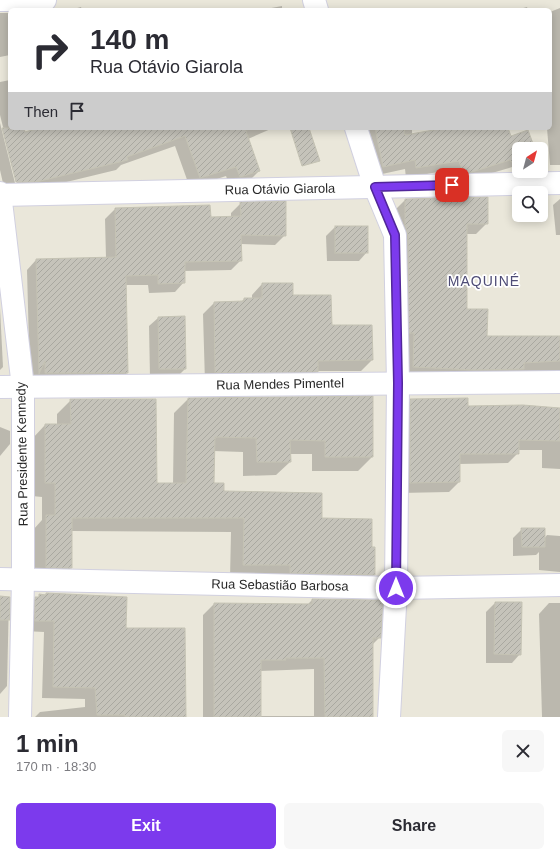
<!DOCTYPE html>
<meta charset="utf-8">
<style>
body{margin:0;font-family:Helvetica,sans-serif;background:#f7f7f7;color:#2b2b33;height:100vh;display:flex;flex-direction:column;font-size:15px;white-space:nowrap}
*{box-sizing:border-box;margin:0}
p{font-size:13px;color:#7c7c81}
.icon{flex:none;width:22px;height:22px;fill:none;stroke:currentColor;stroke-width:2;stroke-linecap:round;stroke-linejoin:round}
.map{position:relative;height:717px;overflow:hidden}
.side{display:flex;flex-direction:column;background:#fff;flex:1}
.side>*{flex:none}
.hud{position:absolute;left:8px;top:8px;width:544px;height:122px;border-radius:6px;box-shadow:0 2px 10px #0003;background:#fff;color:#2b2b33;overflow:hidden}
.needle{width:26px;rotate:36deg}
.buttons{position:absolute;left:512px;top:142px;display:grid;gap:8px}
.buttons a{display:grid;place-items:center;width:36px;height:36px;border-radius:6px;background:#fff;box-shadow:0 2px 10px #0003;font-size:20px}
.pin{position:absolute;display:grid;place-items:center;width:34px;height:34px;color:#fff;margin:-17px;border-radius:8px;box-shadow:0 2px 6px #0006}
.me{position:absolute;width:44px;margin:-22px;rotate:0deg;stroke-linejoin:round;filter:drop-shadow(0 0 3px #0008)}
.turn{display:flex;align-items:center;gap:14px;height:84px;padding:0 16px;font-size:18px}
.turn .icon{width:52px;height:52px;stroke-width:2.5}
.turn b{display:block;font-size:28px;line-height:34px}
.then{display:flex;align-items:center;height:38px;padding:0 16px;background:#0003;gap:8px;font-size:15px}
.round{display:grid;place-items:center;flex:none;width:42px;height:42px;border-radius:6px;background:#f7f7f7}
.overview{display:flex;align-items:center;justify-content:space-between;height:68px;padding:0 16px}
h1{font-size:24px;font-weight:700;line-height:30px}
.action{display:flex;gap:8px;margin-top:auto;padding:8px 16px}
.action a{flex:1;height:46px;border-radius:6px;background:#7c3aed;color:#fff;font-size:16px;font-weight:700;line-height:46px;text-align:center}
.action a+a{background:#f7f7f7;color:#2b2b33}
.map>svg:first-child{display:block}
</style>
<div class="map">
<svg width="560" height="717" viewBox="0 0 560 717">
<defs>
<pattern id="building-hatch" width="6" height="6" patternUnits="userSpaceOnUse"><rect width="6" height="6" fill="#c5c3ba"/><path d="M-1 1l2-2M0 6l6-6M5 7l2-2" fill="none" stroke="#a9a8a0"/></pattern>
</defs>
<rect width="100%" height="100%" fill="#eae7da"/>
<g fill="#0003" fill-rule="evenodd">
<polygon points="282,6 282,10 261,10"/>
<polygon points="81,7 82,10 70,10"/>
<polygon points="527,7 528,10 516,10"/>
<polygon points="479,8 479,10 462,10"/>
<polygon points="560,8 560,165 550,165 547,128 550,128 550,12"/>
<polygon points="0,13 10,13 10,55 0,57"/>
<polygon points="10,80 10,128 23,128 24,133 44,128 273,128 248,139 259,171 249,181 230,187 226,176 190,188 175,146 121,165 116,170 25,192 5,192 0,170 0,123 16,187 18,187 0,115 0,82"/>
<polygon points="358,128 412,128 412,135 435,131 435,128 507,128 511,138 534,149 519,149 519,165 461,182 452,182 448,170 406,178 405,169 373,176"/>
<polygon points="560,199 560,235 556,235 553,205"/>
<polygon points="405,200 487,223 476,234 466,234 466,310 486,337 560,336 560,371 402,377 394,211"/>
<polygon points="241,203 285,235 275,245 241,244 241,260 231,270 184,271 184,282 175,292 149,293 148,285 125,285 127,373 118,383 30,382 27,270 36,260 106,258 105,219 115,209 210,218 231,217 231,213"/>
<polygon points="335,227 367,252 359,261 327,261 326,236"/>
<polygon points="262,284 292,296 372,360 361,371 317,371 306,382 205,383 203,314 214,303 241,302 244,299 252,299 252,295"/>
<polygon points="0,308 3,367 0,370"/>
<polygon points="158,318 185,369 176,378 150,378 149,326"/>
<polygon points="372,397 372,457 358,471 312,471 312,454 289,454 290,462 276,475 243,476 243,452 213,451 213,484 223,492 321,519 371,548 374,575 360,588 230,578 231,532 71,531 71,568 57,581 33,581 33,530 42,520 42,497 32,496 32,439 45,425 57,425 57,414 71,400 156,484 173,484 174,413 188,399"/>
<polygon points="411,400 467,407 560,409 560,469 542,468 542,450 518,450 518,453 508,463 459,464 459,482 449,492 400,493 400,411"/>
<polygon points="0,427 10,431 10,444 0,456"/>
<polygon points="522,529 544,539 547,535 560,536 560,572 539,570 539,552 536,555 513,556 513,538"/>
<polygon points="47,594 71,594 71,596 125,629 185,717 35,717 40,712 85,707 85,699 42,698 44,632 24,631 24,609 36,598"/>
<polygon points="0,597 9,598 7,686 0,694"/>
<path d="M312,600l68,37 -8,8v72h2h-171v-102l11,-11 93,1zM314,669v47h-54v-45z"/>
<polygon points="495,603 520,654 512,663 486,663 486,612"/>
<polygon points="549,603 560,603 560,717 542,717 539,614"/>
</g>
<g fill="url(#building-hatch)" stroke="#c5c3b4">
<polygon points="2,128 24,128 25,132 39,128 245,128 260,171 240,177 236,167 200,178 185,136 127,157 128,160 36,182 16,182"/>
<polygon points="290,128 309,128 320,161 302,166"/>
<polygon points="375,128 404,128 405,135 445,128 508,128 511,136 528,130 535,149 519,149 519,159 511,162 510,160 472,172 463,173 459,161 416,168 415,160 383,167"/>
<polygon points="488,197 488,224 467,224 467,309 488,309 487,336 560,336 560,361 524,363 524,369 473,370 413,367 414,333 409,333 408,235 405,226 405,199"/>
<polygon points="286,201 286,236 241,235 242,261 185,262 185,283 158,284 158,275 126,276 128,373 45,373 45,361 39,374 36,259 116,257 115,208 210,205 211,217 241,216 240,202"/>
<rect x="335" y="226" width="33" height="27"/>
<polygon points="262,283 293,283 293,295 331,295 332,325 372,325 373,360 318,361 318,372 215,373 214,302 244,301 244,298 262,298"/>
<polygon points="185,316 186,369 159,369 158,317"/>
<polygon points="373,396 373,457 325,457 325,441 290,440 291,462 257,462 256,438 215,437 214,483 224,483 224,491 322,493 322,518 372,519 372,547 375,547 375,575 290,573 290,565 243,565 244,518 72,518 72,568 46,568 46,515 55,515 55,483 45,483 45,424 71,424 70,399 156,399 157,483 186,483 188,398"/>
<polygon points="468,398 468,406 523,405 560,408 560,441 519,440 519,454 460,454 460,482 410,483 410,399"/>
<polygon points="521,528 545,528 545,547 522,547"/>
<polygon points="46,593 127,597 126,628 185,628 186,717 125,717 125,715 97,715 95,688 53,687 54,621 35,621 35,597 39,597 39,594 46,595"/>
<polygon points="0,596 10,597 10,620 0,620"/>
<polygon points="312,599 383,600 381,638 373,638 373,717 325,717 324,658 285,658 286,660 261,660 261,717 214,717 214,603 312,604"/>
<polygon points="495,602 522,602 521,655 494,654"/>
</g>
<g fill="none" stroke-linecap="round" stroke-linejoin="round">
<g stroke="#d1d0e0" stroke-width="24">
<g id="minor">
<polyline points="0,0 45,0"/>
<polyline points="314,0 317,10"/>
<polyline points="356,128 375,187 395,235 398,383 396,588 389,717"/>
<polyline points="0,193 23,387 23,579 20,717"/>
<polyline points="0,195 560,183"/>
<polyline points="0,387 560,382"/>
<polyline points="0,579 396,588 560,585"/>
</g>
</g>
<use href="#minor" stroke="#fff" stroke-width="22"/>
</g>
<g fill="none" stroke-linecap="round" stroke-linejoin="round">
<g stroke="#51269a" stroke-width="10">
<polyline id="route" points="396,588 398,383 395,235 375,187 452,185"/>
</g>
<use href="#route" stroke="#7c3aed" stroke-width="7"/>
</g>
<g text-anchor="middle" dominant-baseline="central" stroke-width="3.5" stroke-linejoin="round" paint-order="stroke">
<g font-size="13" fill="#282828" stroke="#fff">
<text transform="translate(280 189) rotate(-1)">Rua Otávio Giarola</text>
<text transform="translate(280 384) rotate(-1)">Rua Mendes Pimentel</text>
<text transform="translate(22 454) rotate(-91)">Rua Presidente Kennedy</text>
<text transform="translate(280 585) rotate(1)">Rua Sebastião Barbosa</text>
</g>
<g font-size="14" letter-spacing="1" fill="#4e4c76" stroke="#fff">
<text x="484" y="281">MAQUINÉ</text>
</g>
</g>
</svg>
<div class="buttons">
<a><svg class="needle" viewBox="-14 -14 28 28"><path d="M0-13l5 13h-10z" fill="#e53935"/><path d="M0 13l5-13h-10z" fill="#7c7c81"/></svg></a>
<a><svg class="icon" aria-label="search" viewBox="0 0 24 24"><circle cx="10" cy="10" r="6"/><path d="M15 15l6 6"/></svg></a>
</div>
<div class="pin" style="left:452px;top:185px;background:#d93025"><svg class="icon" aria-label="arrive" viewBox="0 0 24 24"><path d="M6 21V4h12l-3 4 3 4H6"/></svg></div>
<svg class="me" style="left:396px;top:588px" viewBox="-20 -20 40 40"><circle r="17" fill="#7c3aed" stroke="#fff" stroke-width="3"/><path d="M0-11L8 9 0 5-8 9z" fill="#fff"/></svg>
<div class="hud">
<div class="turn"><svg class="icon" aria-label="right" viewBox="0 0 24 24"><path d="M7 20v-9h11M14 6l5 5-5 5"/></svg><div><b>140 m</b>Rua Otávio Giarola</div></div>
<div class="then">Then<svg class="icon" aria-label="arrive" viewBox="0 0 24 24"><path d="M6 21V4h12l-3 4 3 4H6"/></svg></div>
</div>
</div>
<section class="side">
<div class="overview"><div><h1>1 min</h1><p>170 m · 18:30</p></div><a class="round"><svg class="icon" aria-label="close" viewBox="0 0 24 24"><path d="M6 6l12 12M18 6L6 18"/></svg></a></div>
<div class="action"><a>Exit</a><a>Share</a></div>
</section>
